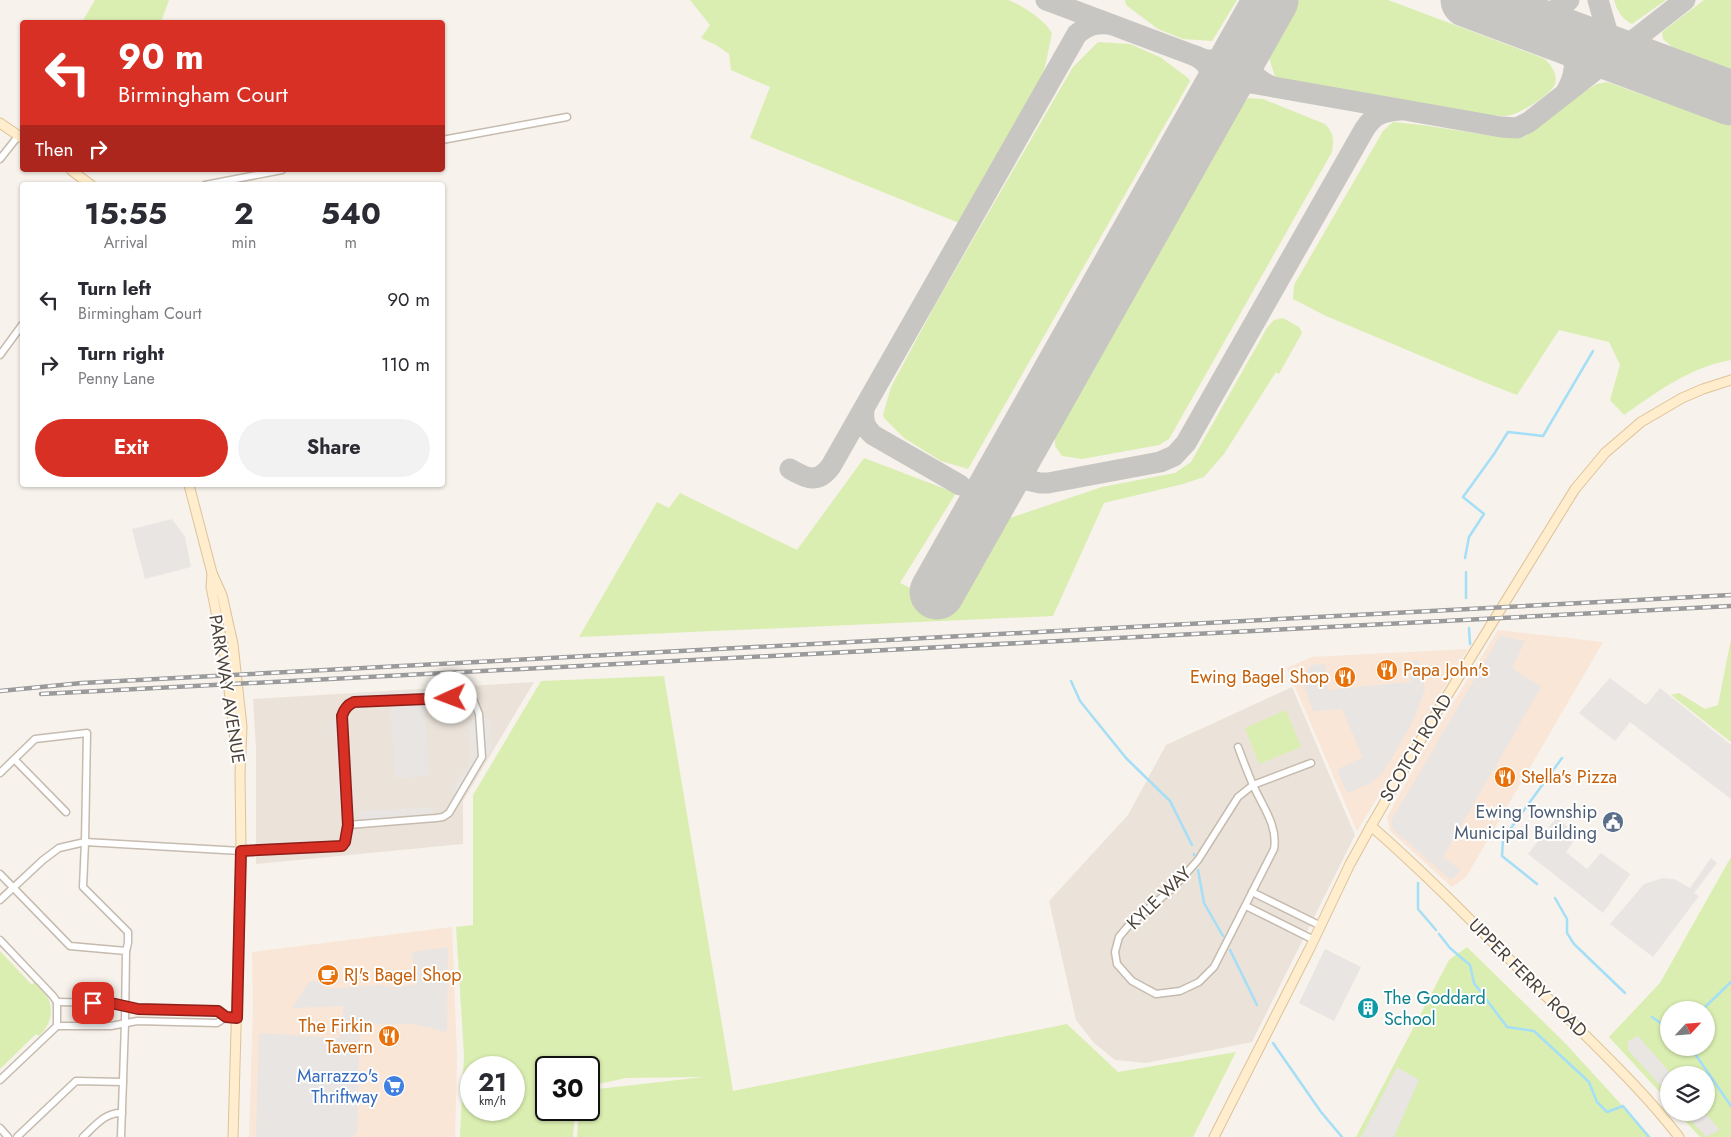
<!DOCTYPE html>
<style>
body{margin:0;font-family:Jost,sans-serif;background:#f2f2f3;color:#2b2b33;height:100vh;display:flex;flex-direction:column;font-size:19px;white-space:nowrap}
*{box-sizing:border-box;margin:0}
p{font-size:16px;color:#7c7c81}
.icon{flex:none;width:28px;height:28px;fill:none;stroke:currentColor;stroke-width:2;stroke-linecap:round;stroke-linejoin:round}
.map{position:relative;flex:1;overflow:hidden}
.details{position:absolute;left:20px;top:182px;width:425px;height:305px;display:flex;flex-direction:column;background:#fff;border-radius:5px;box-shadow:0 1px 4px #0004}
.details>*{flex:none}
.hud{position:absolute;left:20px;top:20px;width:425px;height:152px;border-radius:5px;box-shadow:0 1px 4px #0004;background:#d93025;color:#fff;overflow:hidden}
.needle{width:32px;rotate:64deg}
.fabs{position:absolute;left:1660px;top:1001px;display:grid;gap:10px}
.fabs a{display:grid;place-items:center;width:55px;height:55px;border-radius:50%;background:#fff;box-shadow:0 1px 4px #0004;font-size:25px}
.speed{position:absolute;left:460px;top:1056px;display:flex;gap:10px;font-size:25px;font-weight:700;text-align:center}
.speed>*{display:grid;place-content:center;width:65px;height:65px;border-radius:50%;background:#fff;box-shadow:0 1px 4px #0004;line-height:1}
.speed small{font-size:12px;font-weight:400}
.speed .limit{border:2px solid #111;border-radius:8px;background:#fff;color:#111}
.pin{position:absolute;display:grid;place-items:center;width:42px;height:42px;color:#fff;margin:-21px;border-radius:10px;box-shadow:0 2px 8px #0006}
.me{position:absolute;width:55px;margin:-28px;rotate:268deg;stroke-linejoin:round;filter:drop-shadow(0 0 4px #0008)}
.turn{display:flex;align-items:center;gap:18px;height:105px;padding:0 15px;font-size:22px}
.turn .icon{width:65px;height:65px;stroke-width:2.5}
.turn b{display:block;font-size:35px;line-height:42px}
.then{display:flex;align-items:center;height:48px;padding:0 15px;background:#0003;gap:10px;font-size:19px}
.eta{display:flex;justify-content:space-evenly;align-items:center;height:85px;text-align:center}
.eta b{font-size:30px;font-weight:700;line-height:35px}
.cta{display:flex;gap:10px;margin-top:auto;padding:10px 15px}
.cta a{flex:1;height:58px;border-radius:30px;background:#d93025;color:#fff;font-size:20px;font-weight:700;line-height:58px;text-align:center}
.cta a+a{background:#f2f2f3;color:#2b2b33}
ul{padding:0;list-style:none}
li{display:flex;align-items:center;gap:15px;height:65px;padding:0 15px}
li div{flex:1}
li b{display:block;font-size:19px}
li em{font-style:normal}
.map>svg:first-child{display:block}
</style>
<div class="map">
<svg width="1731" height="1137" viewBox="0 0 1731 1137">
<rect width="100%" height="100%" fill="#f7f2eb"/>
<g fill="#ebe3d9">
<polygon points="534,682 463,801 463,844 256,864 256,749 253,699"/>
<polygon points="1292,687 1355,835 1252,1042 1146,1063 1115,1060 1094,1043 1076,1020 1049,901 1128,815 1166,745"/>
</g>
<g fill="#f9e6d6">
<polygon points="1498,630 1603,642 1466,877 1452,887 1390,831 1387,817 1423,752"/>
<polygon points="1468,649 1357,831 1287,668 1312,657"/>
<polygon points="452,927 457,1057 455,1137 249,1137 253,1008 252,952"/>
</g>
<g fill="#daeeb1" fill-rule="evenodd">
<polygon points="95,0 169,0 161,22 82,22"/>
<path d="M690,0h318c14,5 37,20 44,33l-7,34 -5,13 -81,143 -209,-85 20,-51 -39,-17 -2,-16 -13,-9 -15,-7 9,-13z"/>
<polygon points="1125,0 1237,0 1212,41 1183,39 1158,29 1126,5"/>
<path d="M1299,0h89l157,59c6,6 13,15 10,25 -4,11 -33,28 -44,31 -8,2 -16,0 -24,0l-204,-35 -8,-4 -7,-21z"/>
<path d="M1614,0h52l-34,24c-10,-5 -15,-13 -18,-24z"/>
<polygon points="1704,0 1731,0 1731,69 1672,47 1663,39 1662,32"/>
<polygon points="1098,42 1130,44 1160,57 1188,78 1190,81 968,469 941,461 904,438 884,418 883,415 891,387 935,305 1073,67"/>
<path d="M1607,82l124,44v234c-41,7 -74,32 -107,55l-14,-15 10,-35 -11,-23 -50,-12 -42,65 -36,-14 -155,-65 -33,-17 1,-14 89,-154 10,-9 29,3 72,11 30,1 64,-48 9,-5z"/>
<path d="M1249,98l14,1 62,25c9,9 9,16 7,28l-163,287 -10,6 -77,14 -20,-3 -7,-10v-16l186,-327z"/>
<polygon points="1283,318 1299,327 1302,333 1279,374 1276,372 1224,454 1204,477 1183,484 1104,503 1053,616 579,637 657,502 669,508 680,493 797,550 864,458 956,493 900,583 955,609 1004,520 1102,487 1175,473 1191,462 1267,328 1274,320"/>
<polygon points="1731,639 1731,742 1671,695 1679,693 1705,709 1718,705"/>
<path d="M664,676l69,415 334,-67 51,48 118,-20 -43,85h-616l2,-27h10v-20l115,-13 -78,1 -37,8v-18h-43v42h29l-2,27h-113l4,-82 -8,-128 17,-2v-130l68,-114zM471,1068h43v42h-43z"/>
<polygon points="1286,710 1301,747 1259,764 1245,728"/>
<path d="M1731,857v280h-31l-22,-24 28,-1v-37h-37v27l-60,-65 51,-54zM1669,1010h37v38h-37z"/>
<polygon points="1467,947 1565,1043 1651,1137 1356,1137 1449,960"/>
<path d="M0,951l31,33 4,-1c4,5 10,10 13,15 7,14 1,29 -9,38l-3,-2 -36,35z"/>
</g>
<g fill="#e8e5e3">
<polygon points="172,519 185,537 191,567 145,579 132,529"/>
<polygon points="1500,636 1525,641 1512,668 1541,687 1443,857 1461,870 1451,880 1394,830 1391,821"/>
<polygon points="1418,660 1425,689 1411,725 1383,772 1371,783 1347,793 1337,770 1363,757 1342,709 1313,711 1302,679 1311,665 1325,664 1328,690 1410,682 1411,661"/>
<polygon points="1610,678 1646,705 1660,688 1731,745 1731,799 1630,722 1615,741 1579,713"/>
<polygon points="458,688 462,703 425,704 429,776 395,778 390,706 362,708 353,694"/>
<polygon points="490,718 492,749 463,798 451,791 471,760 469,720"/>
<polygon points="334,720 348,720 353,802 339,803"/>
<polygon points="431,807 431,822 361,827 360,811"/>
<polygon points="1556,818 1578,835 1566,852 1587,869 1601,853 1630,874 1603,913 1528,854"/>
<polygon points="1711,858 1717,863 1694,893 1699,896 1653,957 1610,924 1644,884 1663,878 1674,879 1690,888"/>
<polygon points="448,947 447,1032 414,1024 360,1024 357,1132 353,1137 256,1137 259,1033 339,1038 344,1006 292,1008 309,982 322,981 325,989 383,985 391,987 417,985 412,952"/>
<polygon points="1325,949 1361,967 1334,1021 1299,1003"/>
<polygon points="1638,1036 1672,1075 1669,1075 1669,1095 1628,1050 1628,1041"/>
<polygon points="1397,1067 1419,1080 1394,1137 1361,1137"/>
<polygon points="1684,1113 1705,1113 1720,1130 1706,1137"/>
</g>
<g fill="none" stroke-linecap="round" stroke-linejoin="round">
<g stroke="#a4dff7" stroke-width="2.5">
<polyline points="1465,558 1469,537 1484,514 1463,497 1494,454 1508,432 1543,436 1593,351"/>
<polyline points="1466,572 1466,598"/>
<polyline points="1469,628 1470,644"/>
<polyline points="1071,681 1080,701 1126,758 1170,801 1192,845"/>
<polyline points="1194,854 1194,855"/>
<polyline points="1198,870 1204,903 1223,936"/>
<polyline points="1418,883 1418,909 1436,930"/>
<polyline points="1537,884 1502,856 1503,839 1562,758"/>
<polyline points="1555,898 1567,919 1567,933 1574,944 1625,993"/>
<polyline points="1439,934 1450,948 1470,965 1474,983 1507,1027 1534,1031 1589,1082 1597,1102 1607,1112 1623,1106 1649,1137"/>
<polyline points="1230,950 1257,1005"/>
<polyline points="1702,1010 1731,982"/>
<polyline points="1652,1017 1669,1029"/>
<polyline points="1273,1043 1321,1112 1342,1137"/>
<polyline points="1691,1048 1731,1106"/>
</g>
<g stroke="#c8c6c2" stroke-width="21">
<polyline points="1046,0 1206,60 1224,60 1243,49"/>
<polyline points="1598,0 1614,55"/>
<path d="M1506,14c27,3 41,5 63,-14"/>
<path d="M1554,32c21,19 27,34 12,60"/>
<path d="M1253,33c-2,3 -5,7 -6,11 -7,18 8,36 24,42"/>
<path d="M1196,56c30,18 14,43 4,69"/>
<path d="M1210,108c11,-22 17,-25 41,-25l250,44 16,1 12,-6 156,-122"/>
<path d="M864,409c-1,11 0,18 9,26l87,50"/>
<path d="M790,469c17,10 28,15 41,-3l246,-432c11,-9 18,-11 32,-10"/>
<path d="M1027,480l13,3h8l112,-21 14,-6 12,-13 178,-313c9,-15 19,-19 36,-20"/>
</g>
<g stroke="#c8c6c2" stroke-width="55">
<polyline points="1468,0 1731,98"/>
<polyline points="937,592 1271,0"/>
</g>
<g stroke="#c6bbaf" stroke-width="9">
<g id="minor">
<polyline points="442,140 567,117"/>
<polyline points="0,159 19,135"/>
<polyline points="205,185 282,170"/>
<polyline points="0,355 22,325"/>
<path d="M1238,747c5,13 10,27 16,40 9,20 24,39 20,62l-60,118 -15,15 -19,9 -24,3 -24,-13 -15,-17 -2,-12 4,-15 10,-12 45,-38 24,-27 40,-63 15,-12 58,-22"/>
<polyline points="15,760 66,812"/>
<polyline points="0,773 35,739 87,733 85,842 59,848 43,860 0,900"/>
<polyline points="0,874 70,946 126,951 125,1023 121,1137"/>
<polyline points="1252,892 1321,926"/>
<polyline points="1246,906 1314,940"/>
<polyline points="0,940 53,996 57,1002"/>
<polyline points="126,951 128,943 128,932 83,887 85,842 241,851 342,846 345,842 348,825 341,715 348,704 354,702 466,697 473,699 479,714 482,757 449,813 443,817 436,818 348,825"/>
<polyline points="57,1002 111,1003 138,1009 218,1011 226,1017 237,1018"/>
<polyline points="57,1026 111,1026 137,1021 217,1023 226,1017"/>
<polyline points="0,1080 57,1026 57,1002"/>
<polyline points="0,1128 8,1137"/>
<polyline points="17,1137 76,1081 123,1082"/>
<path d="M83,1137c12,-11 22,-25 39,-24"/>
</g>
</g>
<g stroke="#ddc399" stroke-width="11">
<g id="secondary">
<polyline points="0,123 22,138"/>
<polyline points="71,170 91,185"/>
<polyline points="189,485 212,573 222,595 233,644 242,727 240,774 241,851 233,1137"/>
<polyline points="212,573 211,587 225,656 237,757"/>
<path d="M1371,826c61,53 117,112 175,170 45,46 94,90 133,141"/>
<polyline points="1214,1137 1310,948 1350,864 1371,826 1434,717 1575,489 1605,453 1641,422 1682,398 1703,389 1731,380"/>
</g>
</g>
<use href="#minor" stroke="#fff" stroke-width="6"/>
<use href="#secondary" stroke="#ffedcd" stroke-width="9"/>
<g stroke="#9a9a9a" stroke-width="4.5">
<g id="rail">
<polyline points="0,691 82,683 1731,595"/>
<polyline points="41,694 1731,606"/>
</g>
</g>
<use href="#rail" stroke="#fff" stroke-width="2.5" stroke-dasharray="8" stroke-linecap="butt"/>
</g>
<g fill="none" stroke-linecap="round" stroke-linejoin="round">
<g stroke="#8d1f18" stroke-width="12">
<path id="route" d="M93,1003h18l27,6 80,2 8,6 11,1 4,-167 101,-5 3,-4 3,-17 -6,-109c2,-7 5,-11 12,-14l97,-4"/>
</g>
<use href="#route" stroke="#d93025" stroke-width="9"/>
</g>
<defs>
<g id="restaurant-disc" transform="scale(1.125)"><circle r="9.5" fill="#e8710a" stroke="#fff"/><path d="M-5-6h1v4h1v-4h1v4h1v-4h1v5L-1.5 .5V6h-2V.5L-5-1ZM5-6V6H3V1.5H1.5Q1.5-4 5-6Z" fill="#fff"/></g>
<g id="civic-disc" transform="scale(1.125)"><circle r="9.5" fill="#5c6f8a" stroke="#fff"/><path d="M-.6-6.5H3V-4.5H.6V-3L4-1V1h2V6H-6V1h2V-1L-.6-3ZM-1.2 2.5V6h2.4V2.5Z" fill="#fff"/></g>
<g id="cafe-disc" transform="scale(1.125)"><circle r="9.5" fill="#e8710a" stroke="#fff"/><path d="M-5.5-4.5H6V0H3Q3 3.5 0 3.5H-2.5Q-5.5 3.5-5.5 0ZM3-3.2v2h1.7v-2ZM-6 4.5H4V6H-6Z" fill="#fff"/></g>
<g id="building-disc" transform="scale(1.125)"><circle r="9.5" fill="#0f9aa8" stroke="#fff"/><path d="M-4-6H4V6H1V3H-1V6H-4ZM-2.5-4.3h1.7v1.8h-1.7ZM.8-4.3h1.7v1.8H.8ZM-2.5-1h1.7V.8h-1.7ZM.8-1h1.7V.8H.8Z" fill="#fff"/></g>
<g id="supermarket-disc" transform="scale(1.125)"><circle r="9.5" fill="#3f7fe0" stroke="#fff"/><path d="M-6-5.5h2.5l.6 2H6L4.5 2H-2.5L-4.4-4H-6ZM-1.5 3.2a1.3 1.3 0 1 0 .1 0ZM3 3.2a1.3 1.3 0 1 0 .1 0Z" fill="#fff"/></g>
</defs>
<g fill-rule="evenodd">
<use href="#restaurant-disc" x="1387" y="670"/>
<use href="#restaurant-disc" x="1345" y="677"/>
<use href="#restaurant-disc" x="1505" y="777"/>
<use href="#civic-disc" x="1613" y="822"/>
<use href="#cafe-disc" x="328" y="975"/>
<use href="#building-disc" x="1368" y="1008"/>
<use href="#restaurant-disc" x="389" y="1036"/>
<use href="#supermarket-disc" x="394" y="1086"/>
</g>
<g text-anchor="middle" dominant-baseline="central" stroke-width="4" stroke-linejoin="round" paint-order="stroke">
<g font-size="18" fill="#c56008" stroke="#fff" text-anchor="start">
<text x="1403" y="670">Papa John's</text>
<text x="1329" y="677" text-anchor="end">Ewing Bagel Shop</text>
<text x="1521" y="777">Stella's Pizza</text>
<text x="344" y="975">RJ's Bagel Shop</text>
<text x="373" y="1026" text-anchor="end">The Firkin<tspan x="373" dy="21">Tavern</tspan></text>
</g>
<g font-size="18" fill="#4c4238" stroke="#fff">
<text transform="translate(227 689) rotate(81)">PARKWAY AVENUE</text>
<text transform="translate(1416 748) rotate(-59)">SCOTCH ROAD</text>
<text transform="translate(1159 898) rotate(-44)">KYLE WAY</text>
<text transform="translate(1528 978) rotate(45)">UPPER FERRY ROAD</text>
</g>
<g font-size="18" fill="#4e5e75" stroke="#fff" text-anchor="end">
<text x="1597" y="812">Ewing Township<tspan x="1597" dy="21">Municipal Building</tspan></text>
</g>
<g font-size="18" fill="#0d838f" stroke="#fff" text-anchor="start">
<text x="1384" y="998">The Goddard<tspan x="1384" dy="21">School</tspan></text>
</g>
<g font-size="18" fill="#366cbe" stroke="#fff" text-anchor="end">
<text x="378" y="1076">Marrazzo's<tspan x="378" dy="21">Thriftway</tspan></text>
</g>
</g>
</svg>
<div class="fabs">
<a><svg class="needle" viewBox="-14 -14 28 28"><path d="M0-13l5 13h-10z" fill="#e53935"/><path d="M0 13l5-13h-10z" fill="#7c7c81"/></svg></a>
<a><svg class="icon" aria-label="layers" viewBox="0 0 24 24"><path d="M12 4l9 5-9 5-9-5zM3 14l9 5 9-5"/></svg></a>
</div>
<div class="speed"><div>21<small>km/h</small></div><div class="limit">30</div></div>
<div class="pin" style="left:93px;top:1003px;background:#d93025"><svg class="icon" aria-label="arrive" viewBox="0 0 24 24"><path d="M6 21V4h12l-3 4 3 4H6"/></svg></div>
<svg class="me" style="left:451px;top:698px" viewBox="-20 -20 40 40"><circle r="19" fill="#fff"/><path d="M0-13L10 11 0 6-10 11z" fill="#d93025"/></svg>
<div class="hud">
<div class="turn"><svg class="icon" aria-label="left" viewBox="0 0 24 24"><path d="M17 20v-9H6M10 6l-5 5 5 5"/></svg><div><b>90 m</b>Birmingham Court</div></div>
<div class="then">Then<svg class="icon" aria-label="right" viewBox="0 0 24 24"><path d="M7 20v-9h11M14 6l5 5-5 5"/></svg></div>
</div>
<section class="details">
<div class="eta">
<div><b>15:55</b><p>Arrival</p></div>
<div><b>2</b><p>min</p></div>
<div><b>540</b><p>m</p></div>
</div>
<ul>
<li><svg class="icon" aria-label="left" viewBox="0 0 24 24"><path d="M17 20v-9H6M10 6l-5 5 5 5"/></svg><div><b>Turn left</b><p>Birmingham Court</p></div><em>90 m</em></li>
<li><svg class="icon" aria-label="right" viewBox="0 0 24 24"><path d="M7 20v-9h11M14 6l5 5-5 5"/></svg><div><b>Turn right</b><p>Penny Lane</p></div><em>110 m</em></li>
</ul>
<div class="cta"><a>Exit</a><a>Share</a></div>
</section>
</div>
